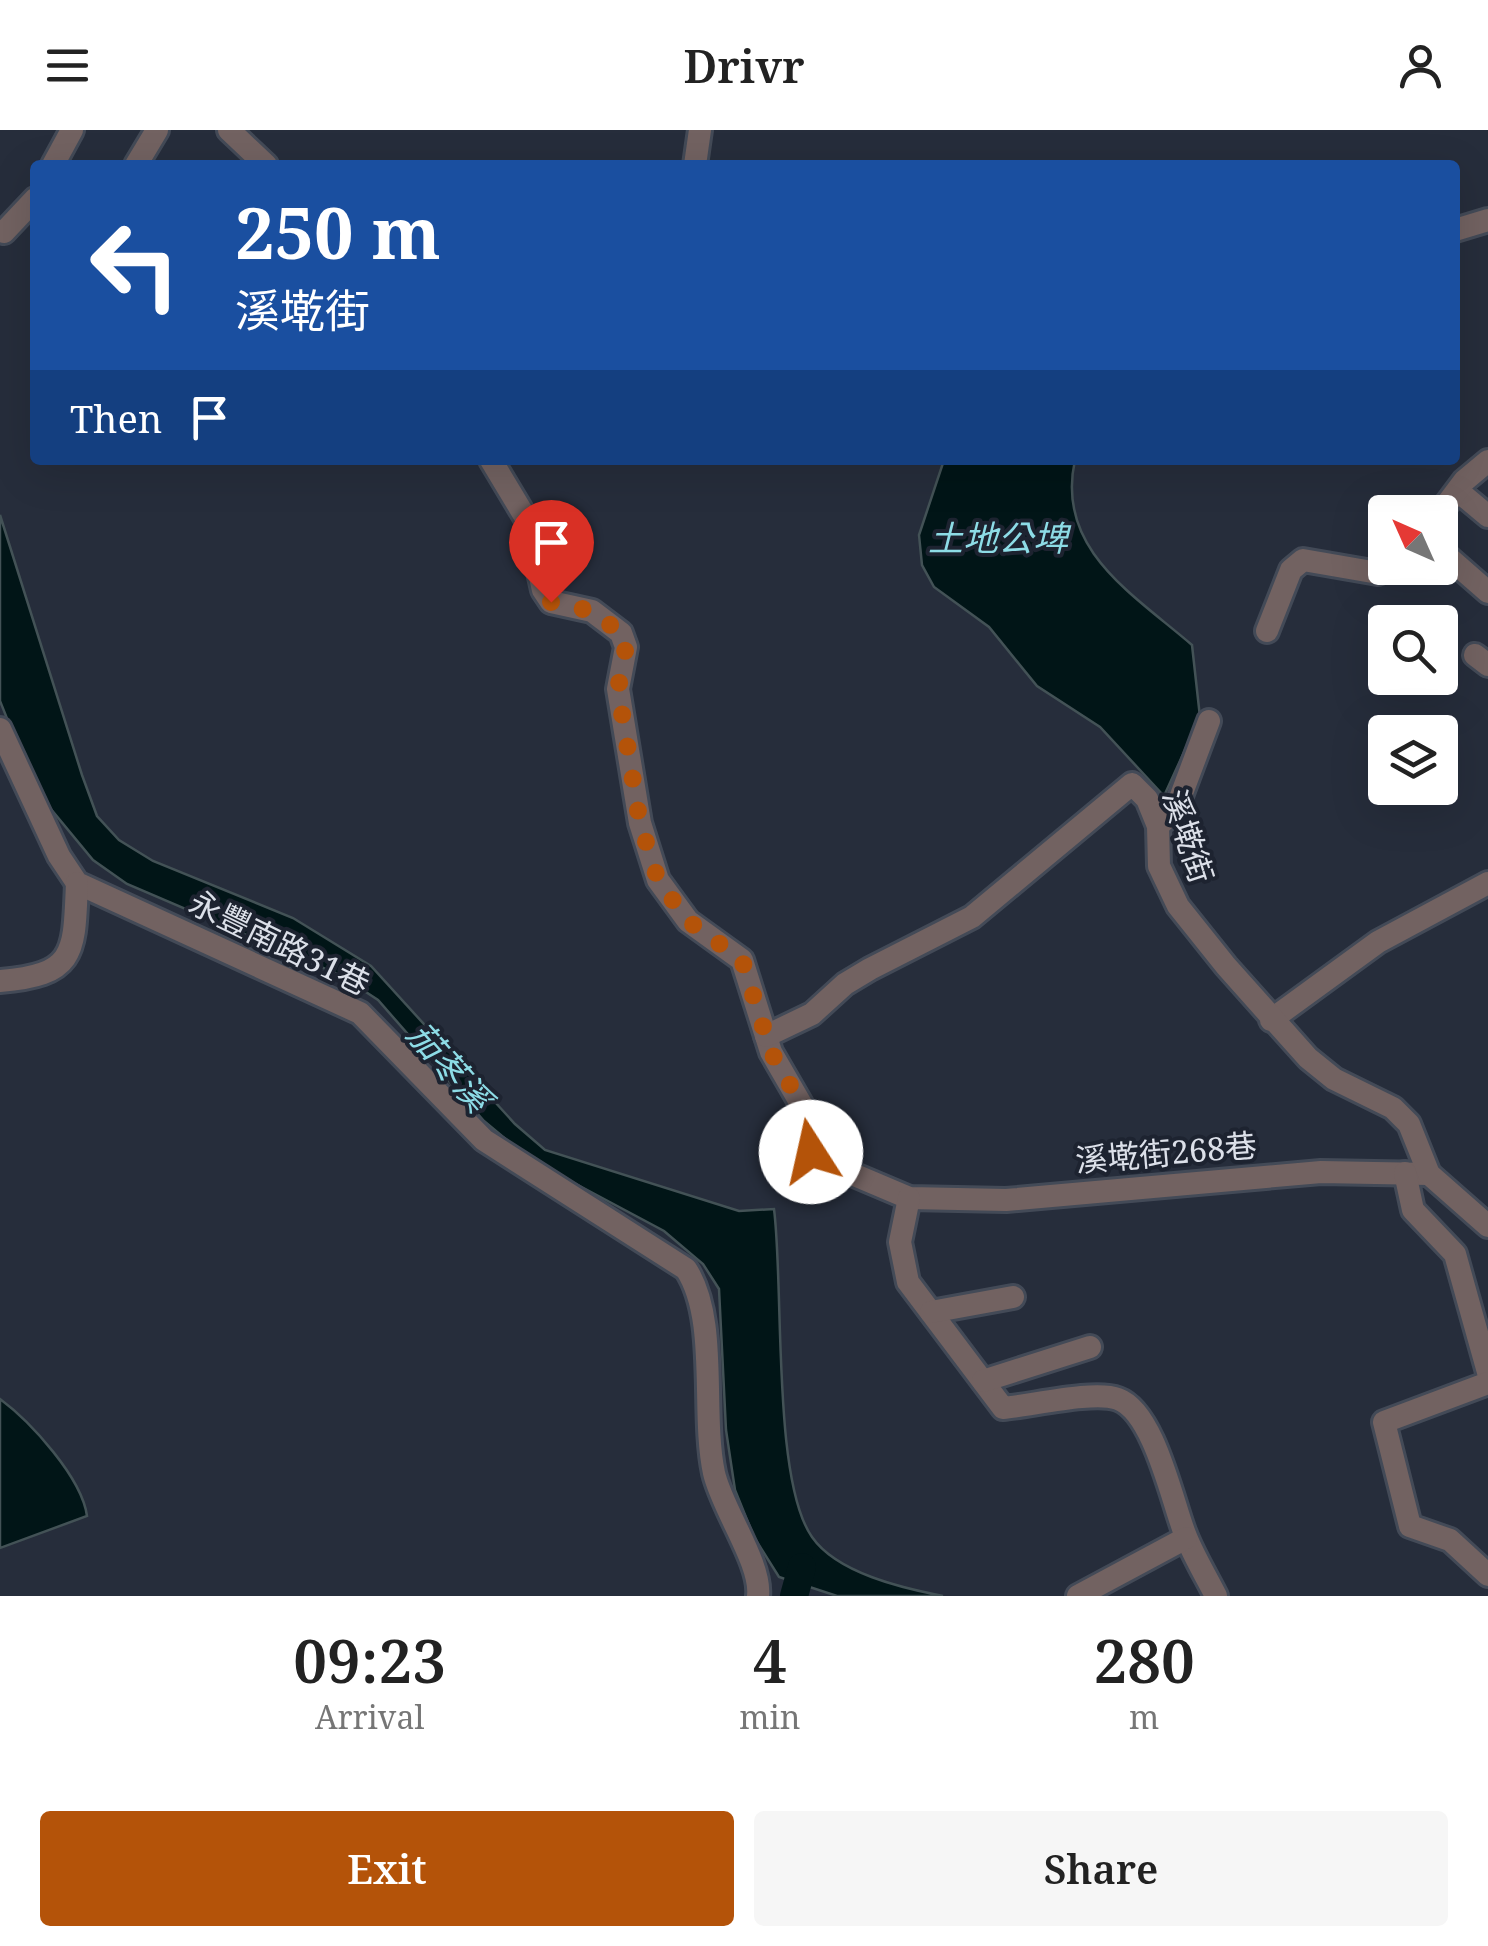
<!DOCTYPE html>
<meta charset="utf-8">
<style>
body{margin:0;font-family:"Noto Serif","Noto Sans TC",serif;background:#f6f6f6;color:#222;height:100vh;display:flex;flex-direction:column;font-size:38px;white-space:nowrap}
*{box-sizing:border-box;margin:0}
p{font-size:32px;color:#767676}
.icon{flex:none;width:55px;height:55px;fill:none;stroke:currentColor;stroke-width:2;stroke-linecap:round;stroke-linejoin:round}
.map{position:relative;height:1466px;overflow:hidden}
.side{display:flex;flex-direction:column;background:#fff;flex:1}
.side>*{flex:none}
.banner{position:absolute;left:30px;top:30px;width:1430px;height:305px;border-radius:10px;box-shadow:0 10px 40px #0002;background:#1a4fa0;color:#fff;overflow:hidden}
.needle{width:65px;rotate:315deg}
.tools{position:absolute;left:1368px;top:365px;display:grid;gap:20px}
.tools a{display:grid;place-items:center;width:90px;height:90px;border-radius:10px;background:#fff;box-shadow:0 10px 40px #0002;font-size:50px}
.pin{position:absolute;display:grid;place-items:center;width:85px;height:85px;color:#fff;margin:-102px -42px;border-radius:50% 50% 50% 0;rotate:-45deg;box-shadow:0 0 10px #0007}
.pin .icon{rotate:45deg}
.me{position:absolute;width:110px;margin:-55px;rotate:350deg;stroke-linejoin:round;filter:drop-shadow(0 0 8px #0008)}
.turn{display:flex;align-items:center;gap:35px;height:210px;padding:0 40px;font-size:45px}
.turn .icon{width:130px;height:130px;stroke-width:2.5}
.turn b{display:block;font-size:70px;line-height:85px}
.then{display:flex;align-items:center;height:95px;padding:0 40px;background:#0003;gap:20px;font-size:38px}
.eta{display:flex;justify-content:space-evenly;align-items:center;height:170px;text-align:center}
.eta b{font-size:60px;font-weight:600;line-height:70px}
.button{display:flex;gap:20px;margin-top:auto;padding:20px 40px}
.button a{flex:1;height:115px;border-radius:10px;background:#b45309;color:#fff;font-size:40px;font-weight:600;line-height:115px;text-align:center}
.button a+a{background:#f6f6f6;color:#222}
header{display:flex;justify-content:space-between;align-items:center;height:130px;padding:0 40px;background:#fff;font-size:45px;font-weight:600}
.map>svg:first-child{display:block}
</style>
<header><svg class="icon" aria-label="menu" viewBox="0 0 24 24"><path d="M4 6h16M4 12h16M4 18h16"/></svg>Drivr<svg class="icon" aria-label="person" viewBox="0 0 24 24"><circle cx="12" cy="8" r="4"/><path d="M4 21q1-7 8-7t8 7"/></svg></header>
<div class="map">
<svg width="1488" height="1466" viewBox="0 0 1488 1466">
<rect width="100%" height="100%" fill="#262d3b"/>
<g fill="#011517" stroke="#435256" stroke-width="2.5">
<path d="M944,330h131c-20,89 58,134 117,185l8,72 -36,79 -64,-69 -63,-41 -48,-59 -55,-40 -12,-22 -3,-30z"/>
<path d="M0,385l82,260 15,41 22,24 34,21 140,57 78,48 144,158 30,26 194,61 35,-2c10,77 -2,271 38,328 25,36 90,51 131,59h-106l-58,-19 -25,-40 -19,-47 -9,-60 -7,-141 -16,-25 -39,-33 -133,-71 -47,-39 -106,-121 -38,-25 -213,-91 -34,-24 -57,-69 -36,-90z"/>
<path d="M0,1269c31,23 82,79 87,117l-87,32z"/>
</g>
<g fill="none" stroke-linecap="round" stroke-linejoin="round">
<polyline stroke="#011517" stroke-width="28" points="794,1466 802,1437"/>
<g stroke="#434a57" stroke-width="28">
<g id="minor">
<polyline points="229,0 266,35"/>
<polyline points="53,35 72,0"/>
<polyline points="136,35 157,0"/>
<polyline points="695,35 700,0"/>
<polyline points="1455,100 1488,90"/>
<polyline points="4,102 35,69"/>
<polyline points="491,330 527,390 543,460 551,472 592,481 621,503 626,517 618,559 640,693 658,750 688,791 742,830 771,922 808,986 811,1022 824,1032 909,1068 1006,1070 1321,1042 1429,1044"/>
<polyline points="1458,361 1488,386"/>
<polyline points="1440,383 1464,351 1488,331"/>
<polyline points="1440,420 1488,462"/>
<polyline points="1267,501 1291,440 1303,430 1378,443 1388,438"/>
<polyline points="1475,525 1488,535"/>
<path d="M0,599l59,127 18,27 283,130 124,127 202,129c33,50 15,143 28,204 8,36 48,91 44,123"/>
<polyline points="1158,696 1176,679 1209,591"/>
<path d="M0,851c77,-6 74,-29 77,-98"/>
<polyline points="1271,890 1378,812 1488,753"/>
<polyline points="766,906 812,884 845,854 870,839 972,787 1132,654 1147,669 1158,696 1159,736 1178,776 1226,836 1308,928 1334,949 1393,978 1409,994 1429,1044 1488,1096"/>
<polyline points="1405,1043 1413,1080 1455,1124 1488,1242"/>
<path d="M909,1068l-9,44 8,40 95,126c27,-2 91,-18 115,-9 36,13 54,102 67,135 8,21 21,42 31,62"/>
<polyline points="931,1182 1013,1167"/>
<polyline points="983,1251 1090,1217"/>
<polyline points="1488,1253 1384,1292 1410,1396 1450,1410 1488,1445"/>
<polyline points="1078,1466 1186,1408"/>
</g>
</g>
<use href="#minor" stroke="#726261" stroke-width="22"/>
</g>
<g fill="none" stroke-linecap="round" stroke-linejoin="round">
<polyline stroke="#b45309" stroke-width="18" stroke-dasharray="0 32.4" points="551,472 592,481 621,503 626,516 618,559 640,693 658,750 688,791 742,830 771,922 808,986 811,1022"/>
</g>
<g text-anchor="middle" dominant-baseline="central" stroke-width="8" stroke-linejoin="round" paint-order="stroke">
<g font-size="32" fill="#dce0e9" stroke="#1d2330">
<text transform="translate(1189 706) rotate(72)">溪墘街</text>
<text transform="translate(280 812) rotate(26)">永豐南路31巷</text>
<text transform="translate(1166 1022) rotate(-5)">溪墘街268巷</text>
</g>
<g font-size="35" font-style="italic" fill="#8ddce6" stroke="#1d2330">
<text x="998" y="407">土地公埤</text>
<text transform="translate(450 936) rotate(49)">茄苳溪</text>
</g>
</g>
</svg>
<div class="tools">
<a><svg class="needle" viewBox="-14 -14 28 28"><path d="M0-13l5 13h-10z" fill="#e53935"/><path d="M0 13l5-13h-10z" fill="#767676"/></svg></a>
<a><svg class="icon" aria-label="search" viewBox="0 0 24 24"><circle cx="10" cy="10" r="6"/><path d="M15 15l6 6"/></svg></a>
<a><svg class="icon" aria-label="layers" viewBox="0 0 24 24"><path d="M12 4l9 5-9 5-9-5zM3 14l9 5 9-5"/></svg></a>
</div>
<div class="pin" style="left:551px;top:472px;background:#d93025"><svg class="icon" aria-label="arrive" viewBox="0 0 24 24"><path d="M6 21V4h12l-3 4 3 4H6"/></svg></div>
<svg class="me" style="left:811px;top:1022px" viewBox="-20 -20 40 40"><circle r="19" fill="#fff"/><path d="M0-13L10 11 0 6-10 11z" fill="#b45309"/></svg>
<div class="banner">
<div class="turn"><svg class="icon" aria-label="left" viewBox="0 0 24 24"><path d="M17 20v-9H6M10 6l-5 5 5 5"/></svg><div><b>250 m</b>溪墘街</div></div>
<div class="then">Then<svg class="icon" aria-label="arrive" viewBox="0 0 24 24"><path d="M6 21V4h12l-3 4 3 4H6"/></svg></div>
</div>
</div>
<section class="side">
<div class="eta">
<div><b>09:23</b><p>Arrival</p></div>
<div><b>4</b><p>min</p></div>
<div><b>280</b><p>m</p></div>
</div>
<div class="button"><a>Exit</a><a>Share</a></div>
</section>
